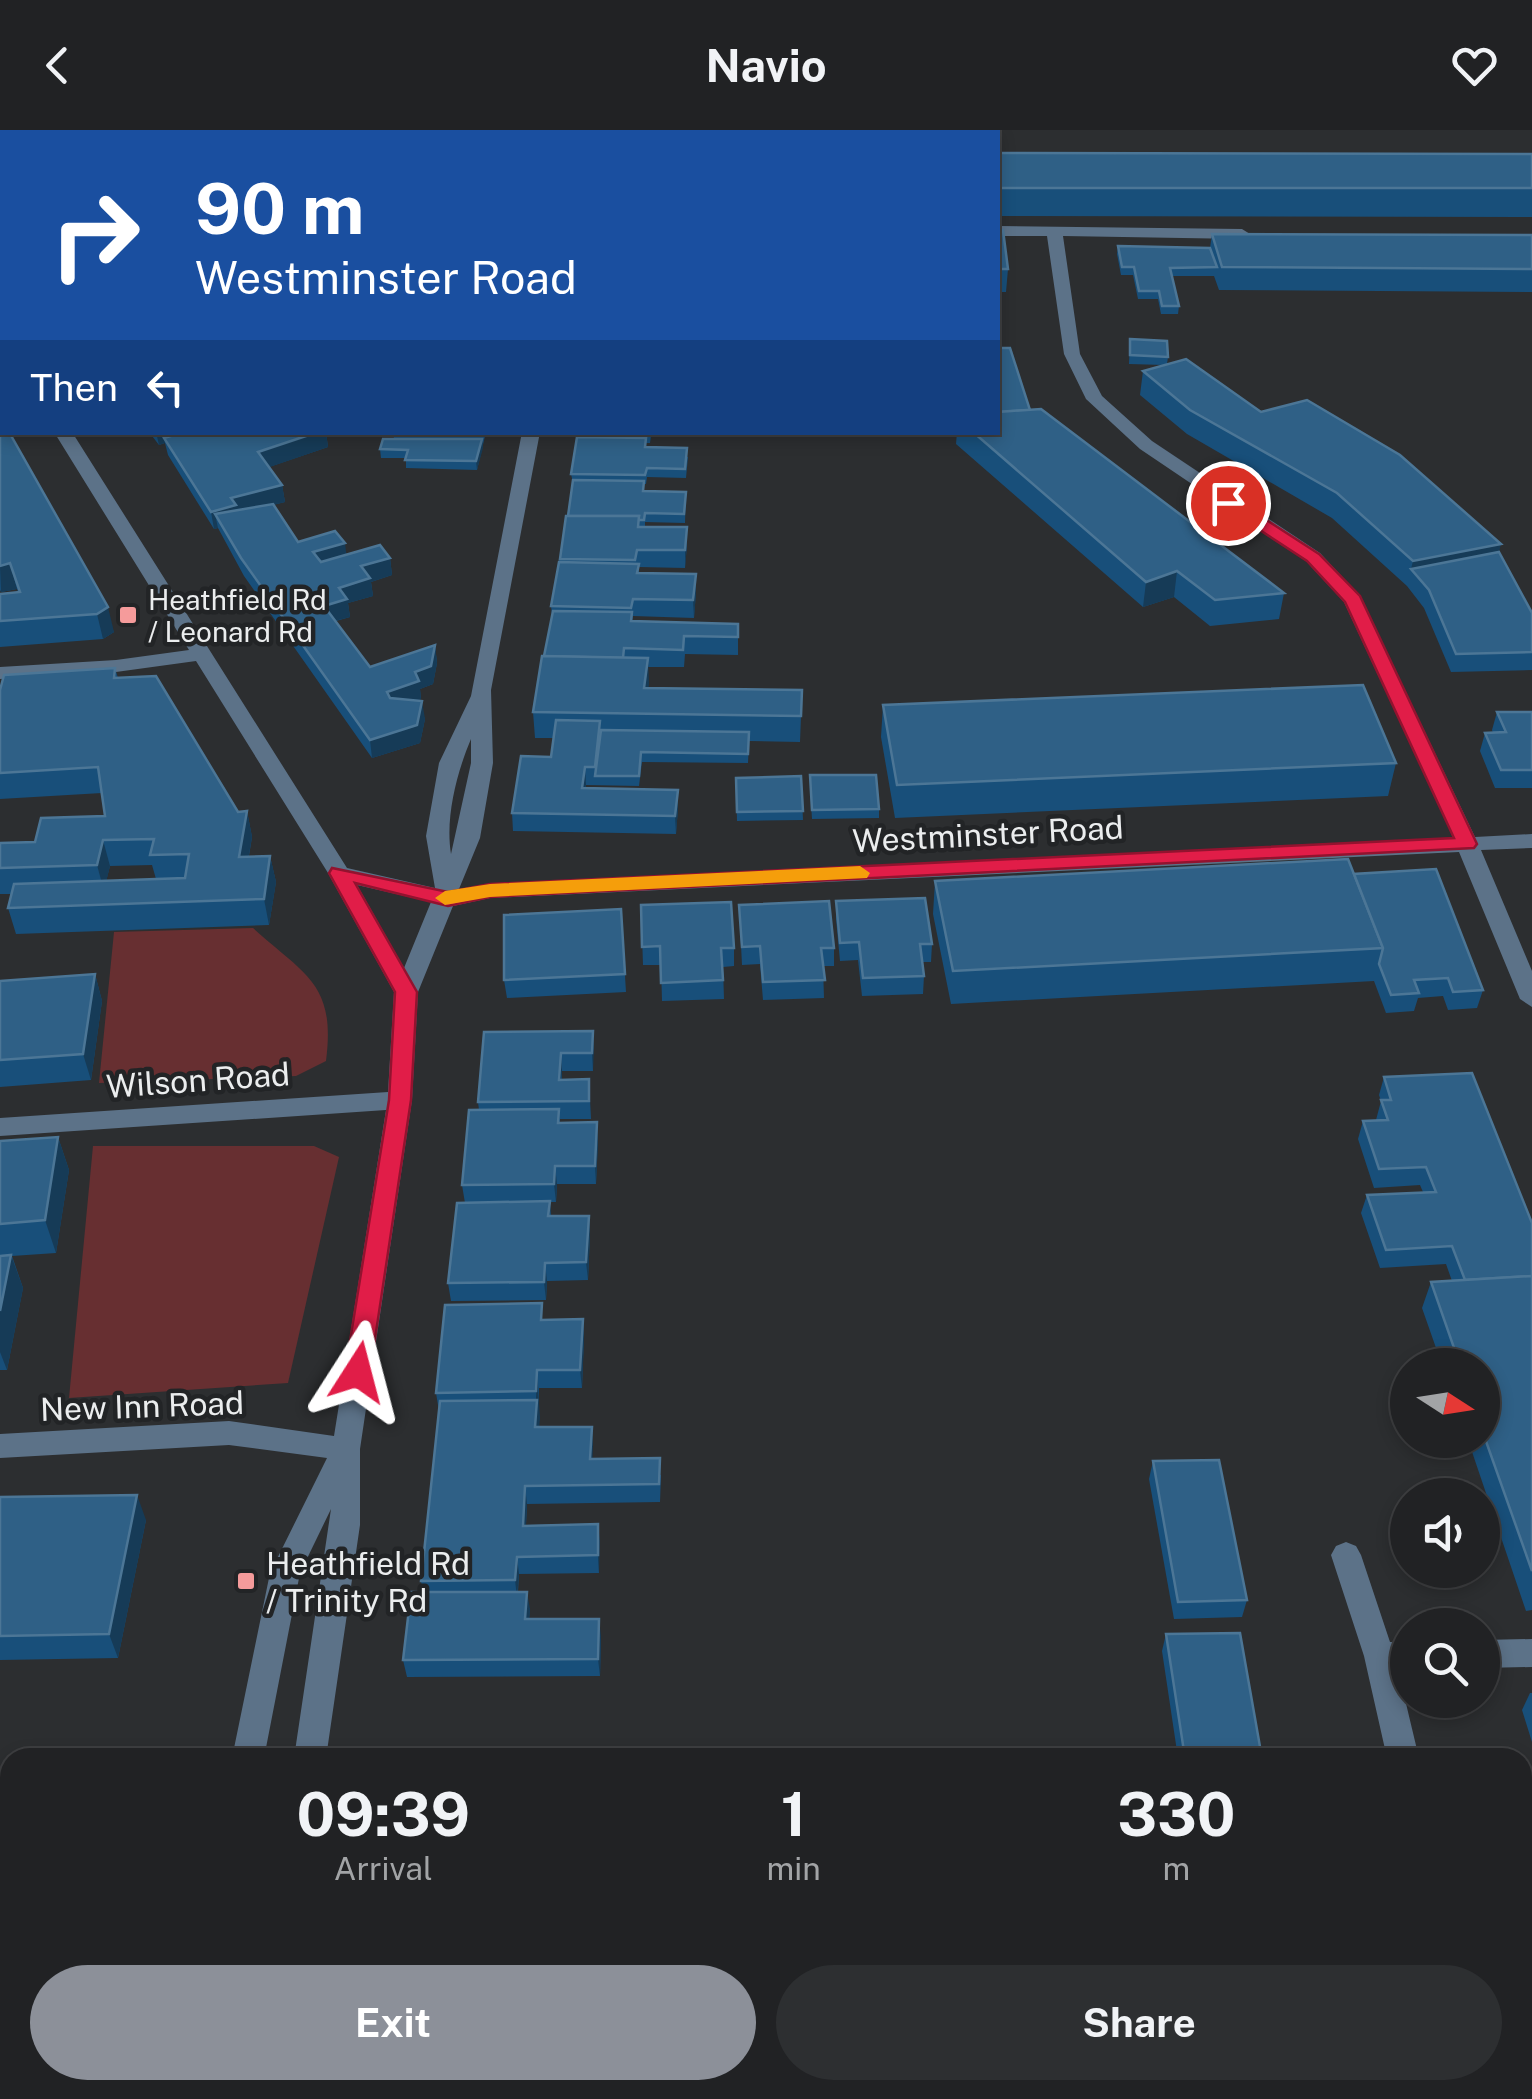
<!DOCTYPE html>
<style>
body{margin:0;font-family:"Public Sans",sans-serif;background:#2d2f31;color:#f1f3f6;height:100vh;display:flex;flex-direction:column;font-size:38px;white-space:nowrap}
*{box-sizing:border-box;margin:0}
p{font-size:32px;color:#a2a4a6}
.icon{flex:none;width:55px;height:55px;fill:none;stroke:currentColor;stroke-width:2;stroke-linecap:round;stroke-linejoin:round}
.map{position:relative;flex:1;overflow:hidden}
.sheet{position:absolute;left:0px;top:1618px;width:1532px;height:352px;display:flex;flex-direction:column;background:#212224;border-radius:30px 30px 0 0;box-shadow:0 5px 15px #0003,0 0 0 2px #3e3f41}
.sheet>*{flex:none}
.hud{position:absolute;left:0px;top:0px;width:1000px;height:305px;box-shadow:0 5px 15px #0003,0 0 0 2px #3e3f41;background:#1a4fa0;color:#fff;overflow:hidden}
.needle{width:65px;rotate:102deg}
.fabs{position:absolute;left:1390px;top:1218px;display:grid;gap:20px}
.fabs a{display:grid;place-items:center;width:110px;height:110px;border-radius:50%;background:#212224;box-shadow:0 5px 15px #0003,0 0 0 2px #3e3f41;font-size:50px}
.pin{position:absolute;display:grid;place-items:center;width:85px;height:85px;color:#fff;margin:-42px;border:5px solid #fff;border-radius:50%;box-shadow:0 2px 10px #0007}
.me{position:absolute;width:110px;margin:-55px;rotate:9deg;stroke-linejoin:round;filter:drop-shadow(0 0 8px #0008)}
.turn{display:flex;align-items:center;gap:35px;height:210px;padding:0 30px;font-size:45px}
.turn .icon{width:130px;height:130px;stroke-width:2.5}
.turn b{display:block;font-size:70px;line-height:85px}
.then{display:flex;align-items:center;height:95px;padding:0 30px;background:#0003;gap:20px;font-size:38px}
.eta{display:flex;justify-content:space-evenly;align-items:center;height:170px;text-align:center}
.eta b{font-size:60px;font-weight:700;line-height:70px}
.primary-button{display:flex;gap:20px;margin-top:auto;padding:20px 30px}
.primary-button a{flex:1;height:115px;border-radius:60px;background:#8c9099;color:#fff;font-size:40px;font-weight:700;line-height:115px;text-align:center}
.primary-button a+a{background:#2d2f31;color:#f1f3f6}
header{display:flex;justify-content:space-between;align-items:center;height:130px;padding:0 30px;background:#212224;font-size:45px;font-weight:700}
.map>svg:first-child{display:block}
</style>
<header><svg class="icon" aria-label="back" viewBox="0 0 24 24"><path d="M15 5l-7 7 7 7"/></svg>Navio<svg class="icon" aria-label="heart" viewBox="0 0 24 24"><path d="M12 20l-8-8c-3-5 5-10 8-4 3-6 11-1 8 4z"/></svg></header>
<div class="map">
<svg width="1532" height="1969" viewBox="0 0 1532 1969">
<rect width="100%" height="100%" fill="#2c2e30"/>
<g fill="#672f31">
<path d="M253,798c52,47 83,55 73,133l-30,15 -197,7 15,-151z"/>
<polygon points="93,1016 314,1016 339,1027 288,1253 69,1268"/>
<polygon points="662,1960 1340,1960 1342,1969 696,1969"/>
</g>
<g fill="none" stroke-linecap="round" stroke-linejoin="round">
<g fill="#5c7288" fill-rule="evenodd">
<rect x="390" y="0" width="14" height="2"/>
<polygon points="0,74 2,75 2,84 0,84"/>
<path d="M998,96l244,3 8,5 -8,5 -179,-3 17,118 22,42 50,45 168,112 40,43 115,241 57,-3v14l-51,2 51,121v36l-12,-8 -61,-147 -969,46 -37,8 -35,86 -6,108 -52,349v76l-34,233h-32l37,-249 -31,64 -36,185h-32l38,-185 57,-115 -98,-13 -229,13v-24l229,-13 105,15 52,-326 -386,26v-18l388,-26 6,-100 -66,-119 -132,-212 -80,11 -116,7v-12l116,-7 73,-10 -135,-218h18l275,436 88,20 -9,-52 13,-73 32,-67 51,-264h18l-49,258 2,73 -13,75 -21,51 31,-5 964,-46 -110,-236 -38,-41 -166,-112 -54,-50 -22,-45 -17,-118h-49zM471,609v24l-20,91c-6,-37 6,-82 20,-115zM357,755l74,17 -27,66z"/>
<polygon points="0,199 2,200 2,213 0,213"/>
<polygon points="1346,1412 1356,1416 1361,1425 1390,1512 1408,1512 1408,1540 1398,1540 1419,1628 1387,1628 1364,1526 1331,1425 1336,1416"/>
<polygon points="1532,1509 1532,1537 1482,1538 1482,1510"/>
<polygon points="214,1960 251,1960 247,1969 210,1969"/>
</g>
</g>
<g fill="#184f7a" fill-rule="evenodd">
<polygon points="588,0 644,0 642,2 588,2"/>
<polygon points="998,23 1532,24 1532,87 998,86"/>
<polygon points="998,100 1008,139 1006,162 998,162"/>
<polygon points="1212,104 1532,105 1532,162 1219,160 1214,146 1172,146 1179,176 1178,184 1161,184 1158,169 1138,169 1133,145 1121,145 1117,124 1118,116 1210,118"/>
<polygon points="1130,209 1168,227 1167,234 1261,282 1499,422 1532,483 1532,540 1451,542 1424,478 1407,456 1332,388 1187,304 1140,265 1143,241 1164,235 1129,234"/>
<polygon points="1030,280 1284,463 1279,489 1210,496 1174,467 1143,477 956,314 957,302 998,302"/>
<polygon points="0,286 114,502 103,509 0,517 0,464 18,462 17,459 1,462 0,460"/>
<polygon points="149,302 326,302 328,317 269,337 282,355 285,372 273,375 298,412 347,425 390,428 392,445 371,452 373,466 348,473 350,487 336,491 370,537 435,515 437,533 433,554 420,559 421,569 417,570 425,589 420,613 372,628 244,446 218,398 214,399 168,325 165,313 159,315"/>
<polygon points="393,302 486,302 477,340 406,338 406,328 381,328 380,319 394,309"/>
<polygon points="577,302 689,302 688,307 651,306 650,313 646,313 646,317 688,327 686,348 647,347 646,354 644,354 644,361 686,362 685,393 645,392 645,397 687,414 685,438 639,437 639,443 696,444 696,462 694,488 633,486 632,492 738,494 738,525 685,524 684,537 648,537 648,558 802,560 800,612 749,611 748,633 642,632 639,656 586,655 586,658 678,660 678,678 676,704 513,701 512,683 551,627 553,608 535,608 533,582 552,485 551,476 573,353 571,344"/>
<path d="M115,538l3,10 120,134 9,-1 5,26 -3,19h21l6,26 -7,43 -253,9 -8,-26 3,-14h-11v-51l35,-1 70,-26 -3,-23 -102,6v-109zM152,735l4,14 -50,2 4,-15z"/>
<polygon points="883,575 1396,633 1388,666 895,688 881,607"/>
<polygon points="1497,582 1532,582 1532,658 1495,658 1480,621 1485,603 1493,603 1492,600"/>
<polygon points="801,646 803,690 737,691 736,648"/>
<polygon points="810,655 879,679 879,688 812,689"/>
<polygon points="1354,744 1483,860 1477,878 1448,880 1443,866 1418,868 1414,881 1386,883 1374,851 951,874 933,784 935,751"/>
<polygon points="836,771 932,814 931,832 922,832 924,846 923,864 862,866 858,830 840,831 836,789"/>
<polygon points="641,775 734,818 734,836 723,837 724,869 662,871 661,835 643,835"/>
<polygon points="739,775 834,818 834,836 823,836 824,868 763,870 760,834 742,835"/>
<polygon points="621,779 626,862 507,868 504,850"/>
<polygon points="95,844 102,871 91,950 0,957 0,851"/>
<polygon points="593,901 593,941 562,941 562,950 589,949 591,989 560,989 560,993 598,1011 596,1054 557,1054 556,1072 550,1072 551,1086 589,1086 590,1104 588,1150 547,1151 546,1170 451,1171 448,1153 465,1073 462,1055 479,980 478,972"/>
<polygon points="1384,947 1532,1093 1532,1480 1526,1481 1468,1310 1482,1310 1482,1235 1442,1235 1422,1178 1431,1152 1452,1151 1446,1134 1380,1138 1361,1083 1367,1065 1423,1062 1420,1055 1374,1058 1358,1009 1363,991 1376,990 1381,971 1379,965"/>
<polygon points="58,1007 69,1040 56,1123 12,1126 23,1158 7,1240 0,1240 0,1011"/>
<polygon points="583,1189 584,1207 582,1258 539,1258 539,1297 592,1297 592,1329 661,1345 660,1372 527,1374 526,1395 598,1394 599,1443 519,1444 518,1462 530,1479 529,1489 601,1506 600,1546 407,1547 403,1530 423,1462 421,1451 439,1281 436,1263 544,1190"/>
<polygon points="1153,1331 1247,1470 1242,1487 1174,1489 1149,1349"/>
<polygon points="0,1367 146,1390 118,1528 0,1530"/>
<polygon points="1166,1504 1262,1628 1178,1628 1162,1521"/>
<polygon points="1530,1563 1532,1563 1532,1612 1522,1580"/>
<polygon points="1532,1681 1532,1769 1522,1741 1522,1682"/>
<polygon points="1532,1829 1532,1911 1522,1878 1522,1845"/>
</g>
<g fill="#163b57">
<polygon points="206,0 258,0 249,2 188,2"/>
<rect x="360" y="0" width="18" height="2"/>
<polygon points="628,0 644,0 642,2 629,2"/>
<polygon points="763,0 786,0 784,2 760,2"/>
<polygon points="0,51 2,51 2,67 0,68"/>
<polygon points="156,302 203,302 164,308 165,313 159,315"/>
<polygon points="318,302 326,302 328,317 261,340 258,322"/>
<polygon points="482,309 483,318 477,340 476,331"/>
<polygon points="282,355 285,372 237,384 215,384 218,398 214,399 211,382 231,368"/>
<polygon points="687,397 687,414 685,438 685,420"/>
<polygon points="345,413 347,430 316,439 313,422"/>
<polygon points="1501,414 1495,439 1411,439 1413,431"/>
<polygon points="390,428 392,445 371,452 373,466 348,473 350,487 327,493 324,476 339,458 361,436"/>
<polygon points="10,433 17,459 1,462 0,436"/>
<polygon points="1177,441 1174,467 1143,477 1146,452"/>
<polygon points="696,444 696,462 694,488 693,470"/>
<polygon points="108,477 114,502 103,509 97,484"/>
<polygon points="435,515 437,533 433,554 420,559 421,569 390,580 387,562 415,542"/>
<polygon points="648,528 649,554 646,583 644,558"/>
<polygon points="422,571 425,589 420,613 372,628 370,610"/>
<polygon points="585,637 586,655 583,676 582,658"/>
<polygon points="678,660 678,678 676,704 675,686"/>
<polygon points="247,681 252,707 244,753 239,727"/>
<polygon points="103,710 110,736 104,761 97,735"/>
<polygon points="270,726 276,752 269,795 264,769"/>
<polygon points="95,844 102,871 91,950 83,924"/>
<polygon points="593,901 594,919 593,941 592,923"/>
<polygon points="561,923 562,941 560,968 559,950"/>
<polygon points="597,992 598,1011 596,1054 595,1036"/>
<polygon points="58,1007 69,1040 56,1123 45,1090"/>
<polygon points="555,1036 557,1054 556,1072 554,1054"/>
<polygon points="589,1086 590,1104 588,1150 586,1132"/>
<polygon points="11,1125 23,1158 7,1240 0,1222 0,1181"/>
<polygon points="545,1133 547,1151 546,1170 544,1152"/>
<polygon points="583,1189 584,1207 582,1258 580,1240"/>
<polygon points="537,1240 540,1288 538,1315 535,1297"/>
<polygon points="592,1297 593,1314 592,1346 590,1329"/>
<polygon points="525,1356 527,1374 525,1413 523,1396"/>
<polygon points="137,1365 146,1390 118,1528 109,1504"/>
<polygon points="598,1394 600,1412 599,1443 598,1425"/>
<polygon points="517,1427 519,1444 517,1467 515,1450"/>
<polygon points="527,1462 530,1479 528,1506 525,1489"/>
<polygon points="599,1489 601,1506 600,1546 598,1529"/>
</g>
<g fill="#2f6086" stroke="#4c7696" stroke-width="2.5">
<polygon points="20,0 30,0 31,2 2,2 2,51 0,51 0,2"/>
<polygon points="86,0 206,0 188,2 87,2"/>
<polygon points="315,0 363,0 364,2 316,2"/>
<polygon points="697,0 763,0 760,2 701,2 696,1"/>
<polygon points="998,23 1532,24 1532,58 998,58"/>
<polygon points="998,100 1003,100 1008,139 998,139"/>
<polygon points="1212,104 1532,105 1532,139 1222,137"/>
<polygon points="1118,116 1210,118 1217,137 1170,138 1179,176 1162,176 1159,161 1139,161 1134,137 1122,137"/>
<polygon points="1130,209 1167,211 1168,227 1130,225"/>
<polygon points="998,218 1010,218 1030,280 998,282"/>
<polygon points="1186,229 1261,282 1307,270 1400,325 1501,414 1413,431 1337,363 1190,280 1143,241"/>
<polygon points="1041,279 1284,463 1215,470 1177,441 1146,452 973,302 998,302 998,282"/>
<polygon points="0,286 2,291 2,302 9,302 108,477 97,484 0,491 0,464 20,462 10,433 0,436"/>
<polygon points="184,302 318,302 258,322 282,355 231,368 236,375 211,382 164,308"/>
<polygon points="577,302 650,302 649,304"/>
<polygon points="577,307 646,308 645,317 687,318 685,339 647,338 645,345 571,344"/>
<polygon points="383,309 482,309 476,331 405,330 408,320 380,319"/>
<polygon points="573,350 644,351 643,361 686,362 684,384 645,383 644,390 638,390 639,386 568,386"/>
<polygon points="273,374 298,412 335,401 345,413 313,422 321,432 380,415 390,428 361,436 370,448 339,458 347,469 324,476 370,537 435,515 431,536 415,542 419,551 387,562 390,568 422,571 417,595 370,610 241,428 215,384"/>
<polygon points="566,386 639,386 638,397 687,397 685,420 637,420 635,430 560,429"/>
<polygon points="1499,422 1532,483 1532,522 1456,524 1429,460 1411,439"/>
<polygon points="559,432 639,434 637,443 696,444 693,470 633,469 631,478 551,476"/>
<polygon points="553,481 632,482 631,491 738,494 738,507 684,506 683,520 624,518 623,528 544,526"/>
<polygon points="542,526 648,528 644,558 802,560 801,586 533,582"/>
<polygon points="115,538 114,548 156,546 238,682 247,681 239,727 270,726 264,769 8,778 14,754 185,748 189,724 150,725 154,709 103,710 97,735 0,738 0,713 35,712 41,688 105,686 98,637 0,643 0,560 4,545"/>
<polygon points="1363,555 1396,633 897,655 883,575"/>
<polygon points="1497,582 1532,582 1532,640 1501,640 1485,603 1506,602"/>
<polygon points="556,590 600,591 595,637 585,637 582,658 678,660 675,686 512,683 521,626 551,627"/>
<polygon points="601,600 749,602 748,624 641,622 639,646 595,646"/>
<polygon points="810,645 876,645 879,679 812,680"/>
<polygon points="801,646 803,681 737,682 736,648"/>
<polygon points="1348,729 1383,818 953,841 935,751"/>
<polygon points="1436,739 1483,860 1453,862 1448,848 1414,850 1419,863 1391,865 1379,834 1383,818 1354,744"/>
<polygon points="925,768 932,814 920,814 924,846 863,848 859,812 840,813 836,771"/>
<polygon points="829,771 834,818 821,818 825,850 763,852 760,816 742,817 739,775"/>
<polygon points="731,772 734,818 721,818 723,850 661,853 660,816 642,817 641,775"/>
<polygon points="621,779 625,844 504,850 504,785"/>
<polygon points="95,844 83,924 0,930 0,851"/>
<polygon points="593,901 592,923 561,923 559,950 589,949 589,971 478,972 484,902"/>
<polygon points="1472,943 1532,1093 1532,1146 1465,1150 1452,1116 1386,1120 1367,1065 1436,1062 1426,1037 1379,1039 1363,991 1388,990 1381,970 1391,970 1384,947"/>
<polygon points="559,979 558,993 597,992 595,1036 555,1036 554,1054 462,1055 469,980"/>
<polygon points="58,1007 45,1090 0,1094 0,1011"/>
<polygon points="550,1071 548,1086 589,1086 586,1132 545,1133 544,1152 448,1153 457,1073"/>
<polygon points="11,1125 0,1181 0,1126"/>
<polygon points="1532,1146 1532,1441 1482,1300 1482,1235 1460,1235 1431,1152"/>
<polygon points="542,1173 541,1190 583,1189 580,1240 537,1240 536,1261 436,1263 445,1175"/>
<polygon points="537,1270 535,1297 592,1297 590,1329 660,1328 659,1354 525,1356 523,1396 598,1394 598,1425 517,1427 515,1450 421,1451 440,1271"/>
<polygon points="1219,1330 1247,1470 1178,1472 1153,1331"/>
<polygon points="137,1365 109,1504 0,1506 0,1367"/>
<polygon points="411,1462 527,1462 525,1489 599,1489 598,1529 403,1530"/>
<polygon points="1240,1503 1262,1628 1185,1628 1166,1504"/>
<polygon points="1532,1681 1532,1728 1522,1700 1522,1682"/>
</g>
<polygon fill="#e11d48" stroke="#92132f" stroke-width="2.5" points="1223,369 1234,369 1319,424 1360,466 1477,714 1474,718 490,767 448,776 355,753 417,862 411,970 370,1242 358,1252 349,1249 345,1242 389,970 395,862 329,743 332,738 448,762 490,754 1454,708 1345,472 1307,431 1223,376"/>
<polygon fill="#f59e0b" points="860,736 870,743 867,748 490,767 445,775 435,768 445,761 490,754"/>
<g fill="#f59b9b" stroke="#222426" stroke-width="4">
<rect x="118" y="475" width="20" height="20" rx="5"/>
<rect x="236" y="1441" width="20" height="20" rx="5"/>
</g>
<g text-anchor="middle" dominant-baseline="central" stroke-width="9" stroke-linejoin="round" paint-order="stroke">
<g font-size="28" fill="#ebedee" stroke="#222426" text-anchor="start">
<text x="148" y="469">Heathfield Rd<tspan x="148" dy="32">/ Leonard Rd</tspan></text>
</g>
<g font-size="32" fill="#ebedee" stroke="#222426">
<text transform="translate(988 704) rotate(-3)">Westminster Road</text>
<text transform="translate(198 950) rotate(-4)">Wilson Road</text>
<text transform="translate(142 1276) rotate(-2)">New Inn Road</text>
</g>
<g font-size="32" fill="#ebedee" stroke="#222426" text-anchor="start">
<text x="266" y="1433">Heathfield Rd<tspan x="266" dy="37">/ Trinity Rd</tspan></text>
</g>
</g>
</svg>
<div class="fabs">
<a><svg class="needle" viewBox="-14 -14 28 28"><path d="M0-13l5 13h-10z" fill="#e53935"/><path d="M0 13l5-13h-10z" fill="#a2a4a6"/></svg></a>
<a><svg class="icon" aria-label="sound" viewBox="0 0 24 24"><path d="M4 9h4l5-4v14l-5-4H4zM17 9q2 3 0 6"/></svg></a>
<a><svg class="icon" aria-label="search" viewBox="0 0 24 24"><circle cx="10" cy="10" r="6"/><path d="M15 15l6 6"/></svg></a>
</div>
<div class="pin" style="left:1228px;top:373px;background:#d93025"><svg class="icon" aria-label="arrive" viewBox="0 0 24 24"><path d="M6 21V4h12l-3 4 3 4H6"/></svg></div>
<svg class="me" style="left:358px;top:1242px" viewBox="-20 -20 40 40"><path d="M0-17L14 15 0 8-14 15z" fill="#e11d48" stroke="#fff" stroke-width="4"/></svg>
<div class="hud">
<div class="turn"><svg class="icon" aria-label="right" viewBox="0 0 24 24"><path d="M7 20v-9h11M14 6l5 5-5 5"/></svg><div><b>90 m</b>Westminster Road</div></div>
<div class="then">Then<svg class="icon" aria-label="left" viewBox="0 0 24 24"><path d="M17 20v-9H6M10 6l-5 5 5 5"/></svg></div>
</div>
<section class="sheet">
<div class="eta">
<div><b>09:39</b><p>Arrival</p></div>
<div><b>1</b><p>min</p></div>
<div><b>330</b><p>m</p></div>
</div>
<div class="primary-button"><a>Exit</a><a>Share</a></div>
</section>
</div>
